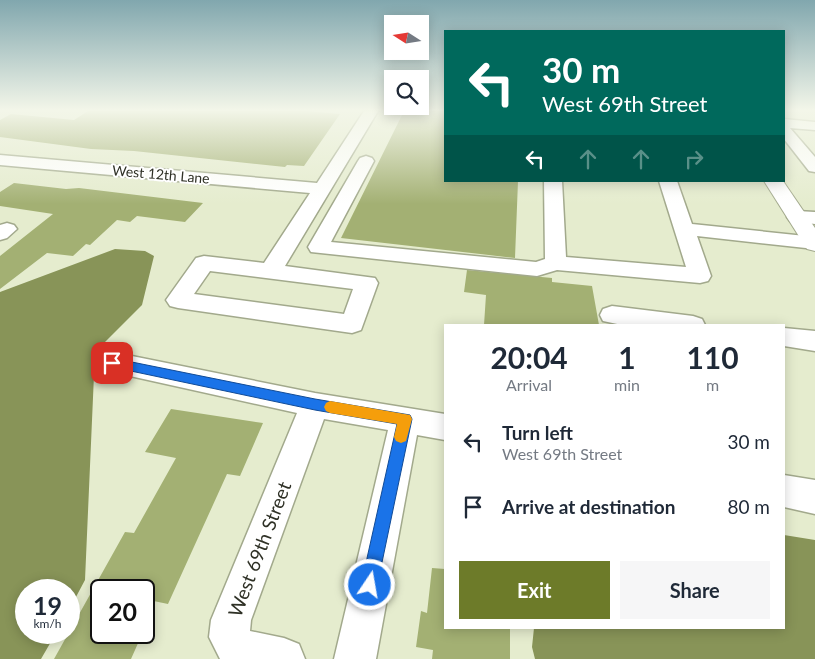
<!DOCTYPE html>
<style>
body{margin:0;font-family:Lato,sans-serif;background:#f6f6f7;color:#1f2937;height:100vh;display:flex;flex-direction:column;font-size:19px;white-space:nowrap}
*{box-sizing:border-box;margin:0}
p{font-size:16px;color:#747a83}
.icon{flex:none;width:28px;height:28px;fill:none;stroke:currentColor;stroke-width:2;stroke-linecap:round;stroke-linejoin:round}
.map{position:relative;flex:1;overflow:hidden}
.panel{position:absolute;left:444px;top:324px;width:341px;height:305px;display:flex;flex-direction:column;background:#fff;border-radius:0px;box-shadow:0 2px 12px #0003}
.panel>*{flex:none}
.top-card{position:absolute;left:444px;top:30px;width:341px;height:152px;border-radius:0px;box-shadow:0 2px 12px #0003;background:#00695c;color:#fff;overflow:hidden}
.needle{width:32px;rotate:282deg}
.fabs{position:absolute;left:384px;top:15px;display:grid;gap:10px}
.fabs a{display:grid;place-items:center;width:45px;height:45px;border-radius:0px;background:#fff;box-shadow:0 2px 12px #0003;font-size:25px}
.speed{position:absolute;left:15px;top:579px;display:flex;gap:10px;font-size:25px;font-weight:700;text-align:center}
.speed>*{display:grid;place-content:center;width:65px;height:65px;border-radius:50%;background:#fff;box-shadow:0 2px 12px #0003;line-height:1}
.speed small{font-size:12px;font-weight:400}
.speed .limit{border:2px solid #111;border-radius:8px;background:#fff;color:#111}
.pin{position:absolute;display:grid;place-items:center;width:42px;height:42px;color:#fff;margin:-21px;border-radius:10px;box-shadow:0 2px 8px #0006}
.me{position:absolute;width:55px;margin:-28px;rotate:12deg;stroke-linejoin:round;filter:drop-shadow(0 0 4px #0008)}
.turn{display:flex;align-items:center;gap:18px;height:105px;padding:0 15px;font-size:22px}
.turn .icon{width:65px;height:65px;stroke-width:2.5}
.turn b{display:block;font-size:35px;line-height:42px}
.lanes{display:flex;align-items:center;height:48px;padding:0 15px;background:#0003;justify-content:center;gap:25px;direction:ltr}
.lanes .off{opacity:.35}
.eta{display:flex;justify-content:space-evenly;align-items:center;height:85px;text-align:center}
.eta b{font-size:30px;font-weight:700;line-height:35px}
.action{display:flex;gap:10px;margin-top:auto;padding:10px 15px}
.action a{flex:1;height:58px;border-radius:0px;background:#6d7b29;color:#fff;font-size:20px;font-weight:700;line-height:58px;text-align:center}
.action a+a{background:#f6f6f7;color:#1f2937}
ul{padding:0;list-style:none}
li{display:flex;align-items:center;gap:15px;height:65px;padding:0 15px}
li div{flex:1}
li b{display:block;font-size:19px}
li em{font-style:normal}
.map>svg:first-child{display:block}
</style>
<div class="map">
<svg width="815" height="659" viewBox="0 0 815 659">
<rect width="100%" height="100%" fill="#e5ecce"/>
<g fill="#889458">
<polygon points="115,249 145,251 154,256 142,305 95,352 85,580 69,610 69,590 26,590 26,632 56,633 41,659 0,659 0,292"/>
<polygon points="784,535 815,540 815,659 535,659 532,647 534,628 784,628"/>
</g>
<g fill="#a3b073">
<polygon points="88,111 305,111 340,114 304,166 287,165 285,167 134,151 91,149 0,137 0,120 11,114 74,120"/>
<polygon points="404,111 445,111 445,181 518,181 515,258 341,238"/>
<polygon points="14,183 66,189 79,188 203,203 185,222 137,216 130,222 117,220 90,245 86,244 73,256 47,253 0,289 0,256 53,214 0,206 0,192"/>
<polygon points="467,270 552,278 552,282 592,286 599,325 484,325 486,295 464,292"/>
<polygon points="171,409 263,423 240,476 227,474 168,604 144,599 144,590 101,590 101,632 143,632 131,659 54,659 125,532 134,533 176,458 145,452"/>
<polygon points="432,568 445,569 445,628 510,628 510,659 432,659 433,650 416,647 421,611 427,613"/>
</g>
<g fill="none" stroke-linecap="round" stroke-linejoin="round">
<g stroke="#a2a98c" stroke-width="3">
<g id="minor">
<path d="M364,111h14l-93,155 90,12 3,5 -17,47 -9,3 -174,-25 -8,-2 -4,-6 30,-42 8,-2 60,7 46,-70 -310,-28v-10l317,28zM210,271l143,18 -9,25 -150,-20z"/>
<polygon points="784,119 815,122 815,130 790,128 815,157 815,172 809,171 784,139"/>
<polygon points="366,156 372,158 374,161 331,242 536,262 545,259 544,181 562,181 566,257 686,267 659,181 677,181 692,224 815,237 815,249 697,236 711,276 708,281 700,283 557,270 537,276 311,252 308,247 358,161 360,158"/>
<polygon points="797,211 815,212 815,224 790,221 787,217 790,213"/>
<polygon points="7,223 14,225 17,229 7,238 0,240 0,225"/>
<polygon points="612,306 693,316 702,319 705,325 622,325 603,321 600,315 603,309"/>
<polygon points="784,328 815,331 815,351 784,346"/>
<polygon points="112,352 315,393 445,414 445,440 417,435 376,659 334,659 388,430 324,419 251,620 250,631 284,638 299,644 305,659 220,659 209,637 211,620 297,413 103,370 99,363 103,356"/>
<polygon points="784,475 815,480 815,514 784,507"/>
</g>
</g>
<g stroke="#a2a98c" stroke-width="2">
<polygon id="major" points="764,181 783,181 815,228 815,251 807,249"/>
</g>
<use href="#minor" fill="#fff" fill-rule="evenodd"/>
<use href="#major" fill="#fff" fill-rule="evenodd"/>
</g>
<linearGradient id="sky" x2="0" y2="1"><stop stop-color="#81a7ae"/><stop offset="0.54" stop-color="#f3f6e9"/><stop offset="1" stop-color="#f3f6e9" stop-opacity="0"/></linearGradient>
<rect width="815" height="204" fill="url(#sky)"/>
<polygon fill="#1a73e8" stroke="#114b97" points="112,358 315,399 410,415 412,419 376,591 370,594 364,591 361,585 397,424 315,410 112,367 106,363"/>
<polygon fill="#f59e0b" points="330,401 410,415 412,419 406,441 401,443 396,441 394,437 397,424 330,413 326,411 324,407 326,403"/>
<g text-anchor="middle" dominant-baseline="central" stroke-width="4" stroke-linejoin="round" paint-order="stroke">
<g font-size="14" fill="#2f3126" stroke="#fff">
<text transform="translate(161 174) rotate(5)">West 12th Lane</text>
</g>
<g font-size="19" fill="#2f3126" stroke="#fff">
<text transform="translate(259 549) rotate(-69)">West 69th Street</text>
</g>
</g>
</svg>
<div class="fabs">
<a><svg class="needle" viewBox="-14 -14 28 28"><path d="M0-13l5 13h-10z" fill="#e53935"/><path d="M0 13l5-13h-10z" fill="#747a83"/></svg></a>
<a><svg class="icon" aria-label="search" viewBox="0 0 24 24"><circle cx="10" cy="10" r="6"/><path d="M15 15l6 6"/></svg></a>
</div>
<div class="speed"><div>19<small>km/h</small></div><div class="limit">20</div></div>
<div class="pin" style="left:112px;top:363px;background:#d93025"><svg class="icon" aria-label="arrive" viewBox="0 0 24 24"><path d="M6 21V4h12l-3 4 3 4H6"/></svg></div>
<svg class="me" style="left:370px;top:585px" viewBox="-20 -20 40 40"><circle r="17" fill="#1a73e8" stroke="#fff" stroke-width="3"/><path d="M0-11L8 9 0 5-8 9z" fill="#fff"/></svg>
<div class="top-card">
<div class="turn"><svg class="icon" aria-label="left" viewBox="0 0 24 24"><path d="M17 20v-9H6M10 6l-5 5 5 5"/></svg><div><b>30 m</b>West 69th Street</div></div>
<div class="lanes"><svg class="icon" aria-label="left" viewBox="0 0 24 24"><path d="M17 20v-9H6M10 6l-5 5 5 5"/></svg><svg class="icon off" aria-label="ahead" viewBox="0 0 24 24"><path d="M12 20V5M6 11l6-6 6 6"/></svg><svg class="icon off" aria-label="ahead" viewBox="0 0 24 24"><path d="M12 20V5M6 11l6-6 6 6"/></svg><svg class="icon off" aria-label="right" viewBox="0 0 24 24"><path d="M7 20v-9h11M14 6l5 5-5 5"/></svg></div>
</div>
<section class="panel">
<div class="eta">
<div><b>20:04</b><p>Arrival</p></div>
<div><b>1</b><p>min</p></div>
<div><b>110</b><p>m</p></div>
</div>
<ul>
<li><svg class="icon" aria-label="left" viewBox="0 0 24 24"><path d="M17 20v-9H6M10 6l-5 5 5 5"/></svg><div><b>Turn left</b><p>West 69th Street</p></div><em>30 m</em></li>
<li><svg class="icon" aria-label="arrive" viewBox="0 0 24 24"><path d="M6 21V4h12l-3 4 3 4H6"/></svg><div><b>Arrive at destination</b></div><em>80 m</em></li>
</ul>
<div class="action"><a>Exit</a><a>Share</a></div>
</section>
</div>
